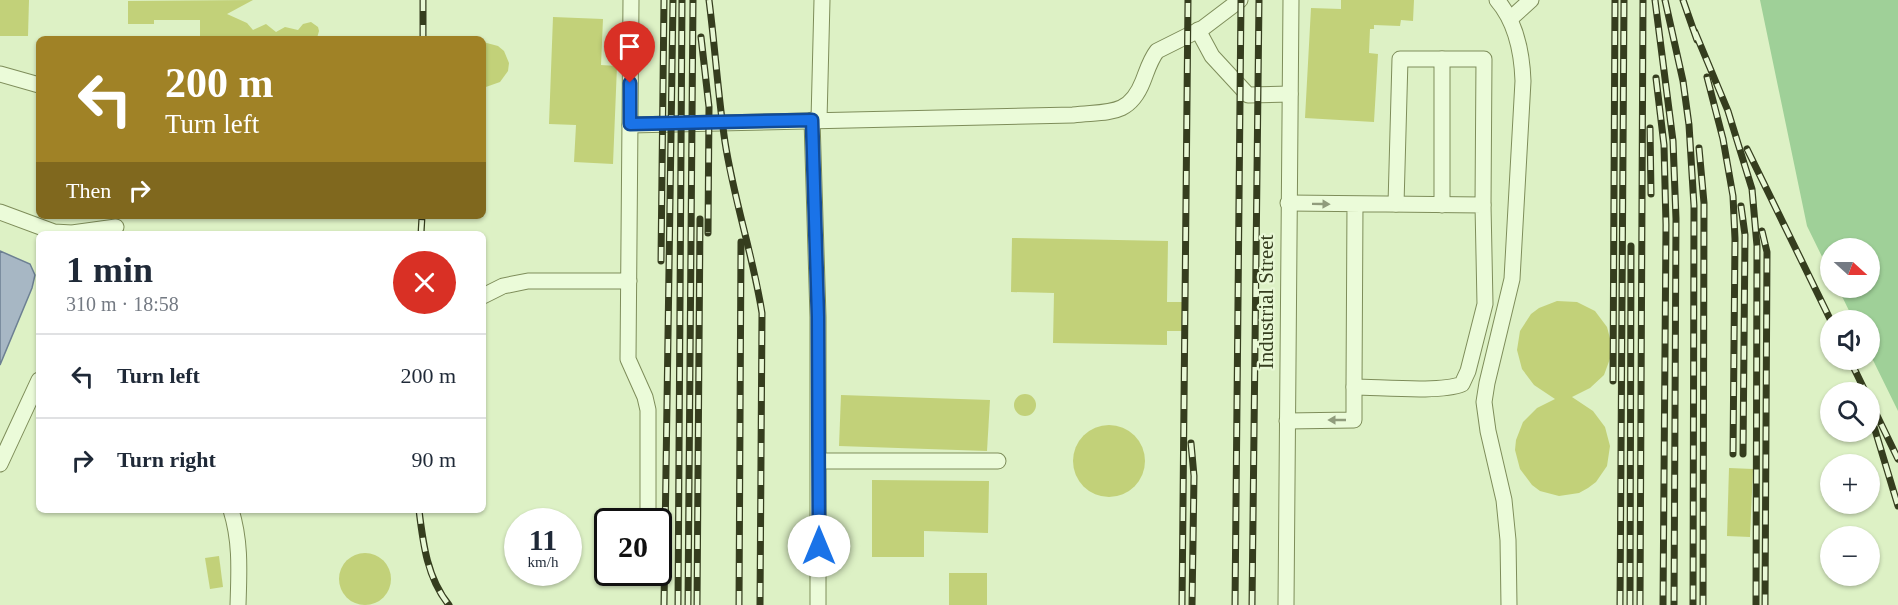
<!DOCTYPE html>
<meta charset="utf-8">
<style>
body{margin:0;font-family:"Times New Roman",serif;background:#f6f6f7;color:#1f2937;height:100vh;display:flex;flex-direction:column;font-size:22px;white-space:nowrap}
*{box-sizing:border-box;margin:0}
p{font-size:20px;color:#747a83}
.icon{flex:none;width:33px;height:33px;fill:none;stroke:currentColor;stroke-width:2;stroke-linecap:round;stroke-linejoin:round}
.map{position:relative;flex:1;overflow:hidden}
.sheet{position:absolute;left:36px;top:231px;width:450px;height:282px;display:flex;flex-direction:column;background:#fff;border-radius:9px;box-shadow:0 2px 4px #0004}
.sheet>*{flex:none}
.guide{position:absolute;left:36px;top:36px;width:450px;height:183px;border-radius:9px;box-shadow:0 2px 4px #0004;background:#a08226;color:#fff;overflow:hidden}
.needle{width:39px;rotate:111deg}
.buttons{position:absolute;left:1820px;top:238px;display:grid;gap:12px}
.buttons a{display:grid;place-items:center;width:60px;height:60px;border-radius:50%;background:#fff;box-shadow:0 2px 4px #0004;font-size:30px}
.speed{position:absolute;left:504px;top:508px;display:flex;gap:12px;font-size:30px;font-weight:700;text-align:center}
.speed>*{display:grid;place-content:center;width:78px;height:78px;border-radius:50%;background:#fff;box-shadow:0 2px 4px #0004;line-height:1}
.speed small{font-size:15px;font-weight:400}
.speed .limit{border:3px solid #111;border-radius:9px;background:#fff;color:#111}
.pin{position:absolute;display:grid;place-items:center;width:51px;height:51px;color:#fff;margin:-62px -26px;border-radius:50% 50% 50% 0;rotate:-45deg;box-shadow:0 0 6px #0007}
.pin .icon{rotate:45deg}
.me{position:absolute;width:66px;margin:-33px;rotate:0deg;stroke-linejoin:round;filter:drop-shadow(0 0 4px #0008)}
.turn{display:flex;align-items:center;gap:21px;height:126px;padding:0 30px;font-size:27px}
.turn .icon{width:78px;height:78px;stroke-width:2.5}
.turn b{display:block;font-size:42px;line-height:51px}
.then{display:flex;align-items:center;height:57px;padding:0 30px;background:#0003;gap:12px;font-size:22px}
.round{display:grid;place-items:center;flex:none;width:63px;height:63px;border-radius:32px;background:#f6f6f7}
.head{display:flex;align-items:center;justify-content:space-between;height:102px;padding:0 30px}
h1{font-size:36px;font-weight:800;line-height:45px}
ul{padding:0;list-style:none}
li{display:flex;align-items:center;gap:18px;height:84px;padding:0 30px;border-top:2px solid #e0e1e3}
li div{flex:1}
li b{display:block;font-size:22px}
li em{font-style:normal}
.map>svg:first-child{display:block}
</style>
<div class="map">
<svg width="1898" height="605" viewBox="0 0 1898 605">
<rect width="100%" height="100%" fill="#ddf1c5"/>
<polygon fill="#9fd098" points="1760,0 1898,0 1898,411 1869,352 1869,321 1854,321 1838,288 1869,288 1869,249 1830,249 1830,273 1807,226"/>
<polygon fill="#a7b7c4" stroke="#6d8093" stroke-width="1.5" points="0,251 30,264 35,275 32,288 0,365"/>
<g fill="#c2d179">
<polygon points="0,0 29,0 28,36 0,36"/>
<polygon points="253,0 227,14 247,23 253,30 266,24 276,32 285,27 298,30 303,24 311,22 318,27 319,31 317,38 318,39 200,39 200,20 154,20 154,24 128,24 128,1"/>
<polygon points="1341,0 1414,0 1413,21 1401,20 1400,26 1374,25 1374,29 1370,29 1369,53 1378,54 1374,122 1305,118 1311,8 1341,9"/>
<polygon points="553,17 603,19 601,65 617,66 613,164 574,162 576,125 549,124"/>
<polygon points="483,42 498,46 504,51 509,63 508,71 500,82 483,88"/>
<polygon points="1012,238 1168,241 1167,302 1183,302 1183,331 1167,331 1167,345 1053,343 1054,293 1011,292"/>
<polygon points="1557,301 1577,302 1595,311 1607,327 1612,346 1611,356 1604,375 1590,388 1572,397 1593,411 1605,427 1610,446 1607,466 1596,482 1588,488 1579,493 1559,496 1540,491 1532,485 1520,469 1515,450 1516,440 1523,422 1537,408 1555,399 1534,385 1522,369 1517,350 1520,331 1531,314 1539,308"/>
<circle cx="1025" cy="405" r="11"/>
<polygon points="841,395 990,400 987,451 839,446"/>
<circle cx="1109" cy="461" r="36"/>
<polygon points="1729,468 1753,469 1750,537 1727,536"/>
<polygon points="872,480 989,481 988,533 924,531 924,557 872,557"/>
<circle cx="365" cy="579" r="26"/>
<polygon points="219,556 223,587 210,589 205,558"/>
<rect x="949" y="573" width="38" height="32"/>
</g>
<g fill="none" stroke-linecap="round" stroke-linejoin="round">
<g stroke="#7e8d5a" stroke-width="17">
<g id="minor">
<polyline points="631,0 628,359 645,397 648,410 648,522"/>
<path d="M1497,0c19,22 25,52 26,81l-11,198 -25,104 -3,19 4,29 16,69 4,40 1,65"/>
<polyline points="1510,19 1531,0"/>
<polyline points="1198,30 1212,56 1248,95 1290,94"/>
<polyline points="0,74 39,85"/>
<polyline points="812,120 818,317 818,605"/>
<polyline points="819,120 822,0"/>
<path d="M630,125l443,-10c35,-4 56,2 70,-34 4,-10 7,-21 14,-30l46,-23 37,-28"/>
<path d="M1288,203l195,2 2,99 -17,67 -6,13c-22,9 -82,3 -108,3l1,-183"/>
<polyline points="1396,204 1400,59 1484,59 1483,205"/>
<polyline points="1442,205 1442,59"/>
<polyline points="0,212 54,232 72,233 116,227"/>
<polyline points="483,296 503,286 528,281 629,281"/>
<polyline points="1287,421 1354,420 1354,387"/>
<polyline points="819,461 998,461"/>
<polyline points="0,464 39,380"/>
<path d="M231,510c10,32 8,62 7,95"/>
<polyline points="1286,605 1291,0"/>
</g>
</g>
<use href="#minor" stroke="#ebfbd9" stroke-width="15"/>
<g stroke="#353d1e" stroke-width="7">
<g id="rail">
<path d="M709,0c6,47 9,95 16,142 9,58 28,114 37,171l-2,292"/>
<polyline points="1655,0 1673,141 1676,219 1674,605"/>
<polyline points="1665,0 1683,81 1689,125 1694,206 1693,605"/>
<polyline points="1683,0 1697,40"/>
<polyline points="1695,32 1728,111 1752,189 1757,246 1756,605"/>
<polyline points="701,37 709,107 708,233"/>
<polyline points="423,39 423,0"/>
<polyline points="1707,77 1723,139 1733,196 1735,239 1733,454"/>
<polyline points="1656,78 1664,145 1666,225 1663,605"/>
<polyline points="1650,128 1651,194"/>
<polyline points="1699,148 1704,203 1703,605"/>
<polyline points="1747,149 1831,321"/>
<polyline points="1741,206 1745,235 1743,454"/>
<polyline points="1762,231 1767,252 1765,605"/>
<polyline points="421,234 422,216"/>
<polyline points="661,261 664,0"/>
<polyline points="1850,360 1866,393"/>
<polyline points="1613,381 1615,0"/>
<polyline points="1869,399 1898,459"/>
<polyline points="1869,410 1898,506"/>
<polyline points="1191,443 1194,476 1192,605"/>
<path d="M419,510c4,33 8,68 30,95"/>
<polyline points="664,605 673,0"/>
<polyline points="678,605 682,0"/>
<polyline points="688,605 693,0"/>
<polyline points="697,605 700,219"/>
<polyline points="739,605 741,242"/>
<polyline points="1182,605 1188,0"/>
<polyline points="1235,605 1241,0"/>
<polyline points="1252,605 1259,0"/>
<polyline points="1620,605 1624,0"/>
<polyline points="1630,605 1631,246"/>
<polyline points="1640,605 1643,0"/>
</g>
</g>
<use href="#rail" stroke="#e8f8d5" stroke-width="4.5" stroke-dasharray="14" stroke-linecap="butt"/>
</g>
<defs><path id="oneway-solid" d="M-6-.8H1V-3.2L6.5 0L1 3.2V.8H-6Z" transform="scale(1.5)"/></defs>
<g fill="#909c7c">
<use href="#oneway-solid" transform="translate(1321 204) rotate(1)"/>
<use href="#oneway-solid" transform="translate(1337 420) rotate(180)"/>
</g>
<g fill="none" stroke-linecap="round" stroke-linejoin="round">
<g stroke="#114b97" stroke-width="15">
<polyline id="route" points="630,83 630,124 812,120 818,317 819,546"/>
</g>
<use href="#route" stroke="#1a73e8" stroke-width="10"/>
</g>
<g text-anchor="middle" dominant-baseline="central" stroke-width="4.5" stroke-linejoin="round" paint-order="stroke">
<g font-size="21" fill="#353d1e" stroke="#e8f8d5">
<text transform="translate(1266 302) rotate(-90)">Industrial Street</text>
</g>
</g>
</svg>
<div class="buttons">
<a><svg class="needle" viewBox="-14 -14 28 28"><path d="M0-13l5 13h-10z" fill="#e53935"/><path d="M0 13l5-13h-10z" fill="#747a83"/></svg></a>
<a><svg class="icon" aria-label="sound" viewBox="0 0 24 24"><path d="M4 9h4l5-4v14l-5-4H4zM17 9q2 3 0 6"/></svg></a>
<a><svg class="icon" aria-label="search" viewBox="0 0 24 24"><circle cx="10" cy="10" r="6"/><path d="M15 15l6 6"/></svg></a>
<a>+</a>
<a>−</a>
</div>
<div class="speed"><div>11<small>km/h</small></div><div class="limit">20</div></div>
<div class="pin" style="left:630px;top:83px;background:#d93025"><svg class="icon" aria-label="arrive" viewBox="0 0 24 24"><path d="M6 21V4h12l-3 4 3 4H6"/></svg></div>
<svg class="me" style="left:819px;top:546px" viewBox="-20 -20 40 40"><circle r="19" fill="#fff"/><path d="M0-13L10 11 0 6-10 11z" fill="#1a73e8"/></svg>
<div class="guide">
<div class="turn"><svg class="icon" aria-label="left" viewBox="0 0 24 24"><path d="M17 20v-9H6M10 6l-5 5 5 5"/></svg><div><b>200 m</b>Turn left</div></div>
<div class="then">Then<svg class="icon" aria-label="right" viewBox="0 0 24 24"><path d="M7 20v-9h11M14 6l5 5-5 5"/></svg></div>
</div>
<section class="sheet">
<div class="head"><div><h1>1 min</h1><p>310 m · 18:58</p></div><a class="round" style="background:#d93025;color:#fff"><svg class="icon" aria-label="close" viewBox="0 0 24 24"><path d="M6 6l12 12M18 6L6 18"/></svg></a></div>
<ul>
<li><svg class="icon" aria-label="left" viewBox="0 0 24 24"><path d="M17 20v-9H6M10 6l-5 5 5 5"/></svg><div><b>Turn left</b></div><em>200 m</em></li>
<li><svg class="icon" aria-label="right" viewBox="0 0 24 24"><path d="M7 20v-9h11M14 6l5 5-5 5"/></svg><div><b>Turn right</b></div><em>90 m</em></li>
</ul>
</section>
</div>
